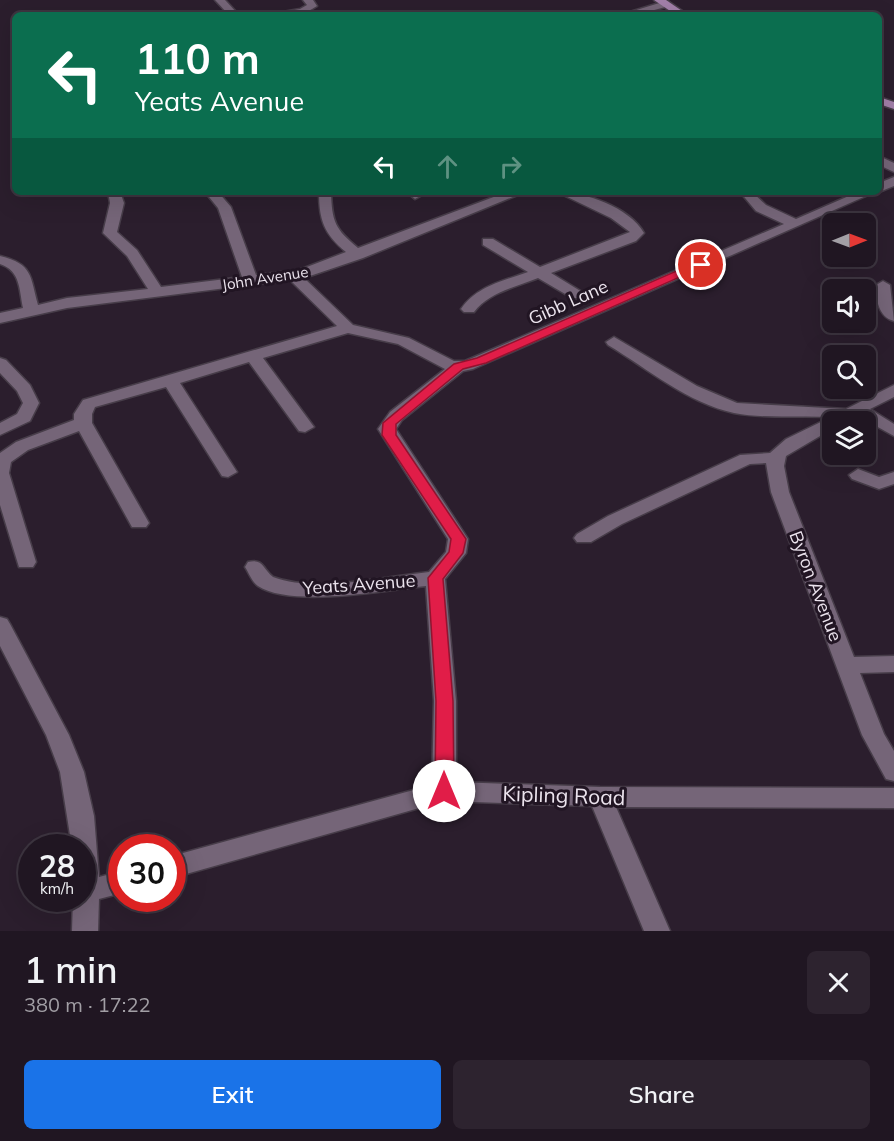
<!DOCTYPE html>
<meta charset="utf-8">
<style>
body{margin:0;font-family:Mulish,sans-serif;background:#2d232f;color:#f1f3f6;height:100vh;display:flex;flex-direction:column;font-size:22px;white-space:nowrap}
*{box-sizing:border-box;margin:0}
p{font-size:20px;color:#a29fa5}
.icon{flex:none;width:33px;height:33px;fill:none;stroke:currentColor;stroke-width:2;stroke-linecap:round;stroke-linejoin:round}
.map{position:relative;height:931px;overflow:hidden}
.drawer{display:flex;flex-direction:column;background:#201622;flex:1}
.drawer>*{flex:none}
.top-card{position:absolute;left:12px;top:12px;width:870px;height:183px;border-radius:9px;box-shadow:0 6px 24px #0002,0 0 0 2px #3d3540;background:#0b6e4f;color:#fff;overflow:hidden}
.needle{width:39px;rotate:89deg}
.controls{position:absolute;left:822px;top:213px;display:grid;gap:12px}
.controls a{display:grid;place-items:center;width:54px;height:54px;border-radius:9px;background:#201622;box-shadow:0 6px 24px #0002,0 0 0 2px #3d3540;font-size:30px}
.speed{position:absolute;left:18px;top:834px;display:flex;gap:12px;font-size:30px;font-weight:700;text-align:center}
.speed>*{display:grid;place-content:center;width:78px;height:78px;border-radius:50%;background:#201622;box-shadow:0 6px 24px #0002,0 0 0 2px #3d3540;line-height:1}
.speed small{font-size:15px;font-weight:400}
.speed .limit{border:9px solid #d22;background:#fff;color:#111}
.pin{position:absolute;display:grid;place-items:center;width:51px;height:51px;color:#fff;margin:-26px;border:3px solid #fff;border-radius:50%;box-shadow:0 2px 6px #0007}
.me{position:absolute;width:66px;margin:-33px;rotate:0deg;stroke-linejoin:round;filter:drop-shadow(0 0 4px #0008)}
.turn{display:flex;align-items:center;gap:21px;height:126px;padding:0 24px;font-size:27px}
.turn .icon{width:78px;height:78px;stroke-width:2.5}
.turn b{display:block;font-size:42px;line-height:51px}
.lanes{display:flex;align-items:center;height:57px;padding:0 24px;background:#0003;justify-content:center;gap:30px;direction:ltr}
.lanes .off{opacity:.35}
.round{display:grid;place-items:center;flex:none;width:63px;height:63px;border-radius:9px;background:#2d232f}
.summary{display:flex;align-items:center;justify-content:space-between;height:102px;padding:0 24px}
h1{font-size:36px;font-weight:600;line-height:45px}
.button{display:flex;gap:12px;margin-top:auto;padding:12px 24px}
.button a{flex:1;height:69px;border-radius:9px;background:#1a73e8;color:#fff;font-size:24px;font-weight:600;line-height:69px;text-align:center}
.button a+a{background:#2d232f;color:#f1f3f6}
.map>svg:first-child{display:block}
</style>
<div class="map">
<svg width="894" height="931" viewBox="0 0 894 931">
<rect width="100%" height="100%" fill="#2b1e2d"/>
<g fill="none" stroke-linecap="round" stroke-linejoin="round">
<g stroke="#473d49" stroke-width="3">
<g id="minor">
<polygon points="215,0 225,0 239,15 229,15"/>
<polygon points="303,0 313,0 317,6 302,15 266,15 300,9 307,5"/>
<polygon points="666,1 669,2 669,6 636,15 620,15"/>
<polygon points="879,156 894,163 894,172 879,165"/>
<polygon points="894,177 894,186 879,192 879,183"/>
<path d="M108,192h12l4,11 -7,29 20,18 24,37 81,-10 -24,-69 -13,-16h13l13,15 25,68 43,-5 47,-18c-22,-18 -27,-32 -27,-60h12c1,30 4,37 27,56l149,-56h18l-162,66 -59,20 49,47 56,13 45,23h11l319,-137 -28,-13 -16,-19h12l14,13 30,14 62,-27h17l-402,177 -10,2 -61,49 -6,9 72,110 -2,14 -21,26 11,122v81l144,5 294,1v20l-278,-1 54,124h-26l-52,-125 -148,-5 -272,77v-22l260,-71 2,-84 -8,-115c-39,4 -135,22 -168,0 -6,-4 -9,-13 -13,-19l3,-5c15,-4 15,7 25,15 42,16 112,0 156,-5l17,-20 2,-13 -70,-110 12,-17 55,-43 -47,-25 -50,-11 -85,25 51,69 -9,5 -6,-1 -50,-69 -69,21 57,89 -9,5 -6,-1 -56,-89 -71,20 -3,7v9l57,100 -3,4h-14l-53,-96 -51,19 -17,12 -2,11 27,89 -3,5h-14l-19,-62v-52l16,-11 58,-22v-6l9,-14 254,-74 -47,-46 -223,28 -67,15v-10l23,-5c-4,-18 -2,-37 -23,-44v-8c33,8 30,20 38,49l29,-7 81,-9 -21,-33 -24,-23 7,-30z"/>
<polygon points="407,192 419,192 422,195 415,199"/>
<path d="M557,192c28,0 72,15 87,41l-8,8 -85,32 31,19 2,3 -2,3h-10l-34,-20c-22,9 -49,14 -64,34h-10l-3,-3c16,-23 42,-28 67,-37l-45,-27v-6h10l47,28 90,-35 -19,-14z"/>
<polygon points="866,240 875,245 875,251 866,251"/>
<path d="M883,281l7,4 4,36c-16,-4 -18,-22 -18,-36z"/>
<path d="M614,337l83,49 40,17 109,6 48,-24v12l-24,12 24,15v12l-36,-20 -11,6h-15v7l-46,27 -2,10 5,26 65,165 40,-1v16l-34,1 24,61 10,17v30l-8,-2 -24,-44 -91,-243 -5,-29 -16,1 -128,60 -31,18h-14l-3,-4 3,-4 31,-18 132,-61 30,-2 16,-14 45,-22c-32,-2 -66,2 -97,-4 -46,-10 -86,-44 -126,-68l-2,-3z"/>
<polygon points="0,358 6,360 30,385 39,403 30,421 0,435 0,423 17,414 23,403 17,391 0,373"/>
<polygon points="858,469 879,477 894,472 894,484 879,489 852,479 849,475"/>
<polygon points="0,617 7,619 10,624 69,735 84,772 94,816 99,877 122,871 122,893 99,899 98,931 72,931 73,898 82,898 82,848 72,848 60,772 46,735 0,646"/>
</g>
</g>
<g stroke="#473d49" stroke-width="3">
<g id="major">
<polygon points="654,0 666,0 688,15 676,15"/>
<polygon points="879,97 894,102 894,109 879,104"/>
</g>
</g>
<use href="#minor" fill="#756578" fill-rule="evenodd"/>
<use href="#major" fill="#a27fa9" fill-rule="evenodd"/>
</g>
<polygon fill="#e11d48" stroke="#92132f" stroke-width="1.5" points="697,262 707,265 486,363 463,369 396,424 396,435 466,539 463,553 443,579 453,701 454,791 451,796 444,798 438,796 435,791 436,701 428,578 449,552 451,539 382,435 383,423 454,364 477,358"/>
<g text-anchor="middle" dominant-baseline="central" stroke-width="6" stroke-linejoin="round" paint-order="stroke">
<g font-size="15" fill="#ebe3ed" stroke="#211523">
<text transform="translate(265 278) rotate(-9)">John Avenue</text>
</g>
<g font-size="18" fill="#ebe3ed" stroke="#211523">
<text transform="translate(568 302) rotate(-24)">Gibb Lane</text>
<text transform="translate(359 584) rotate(-4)">Yeats Avenue</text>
<text transform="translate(816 586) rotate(69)">Byron Avenue</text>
</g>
<g font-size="21" fill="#ebe3ed" stroke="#211523">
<text transform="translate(564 795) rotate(2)">Kipling Road</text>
</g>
</g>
</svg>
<div class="controls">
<a><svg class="needle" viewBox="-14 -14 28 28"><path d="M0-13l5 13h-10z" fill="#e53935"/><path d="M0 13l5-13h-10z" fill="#a29fa5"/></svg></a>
<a><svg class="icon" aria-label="sound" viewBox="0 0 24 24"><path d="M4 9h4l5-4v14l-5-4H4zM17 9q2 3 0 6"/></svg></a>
<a><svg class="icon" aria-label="search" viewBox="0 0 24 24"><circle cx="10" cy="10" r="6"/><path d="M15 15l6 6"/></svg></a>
<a><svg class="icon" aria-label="layers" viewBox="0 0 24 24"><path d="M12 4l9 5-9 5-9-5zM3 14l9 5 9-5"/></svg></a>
</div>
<div class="speed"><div>28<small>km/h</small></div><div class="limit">30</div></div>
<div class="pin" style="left:701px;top:265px;background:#d93025"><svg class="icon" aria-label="arrive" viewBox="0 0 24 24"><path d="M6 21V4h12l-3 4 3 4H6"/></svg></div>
<svg class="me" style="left:444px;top:791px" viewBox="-20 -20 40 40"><circle r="19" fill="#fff"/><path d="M0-13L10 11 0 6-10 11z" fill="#e11d48"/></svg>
<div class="top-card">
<div class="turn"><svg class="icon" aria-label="left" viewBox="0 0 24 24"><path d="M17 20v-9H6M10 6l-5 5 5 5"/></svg><div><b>110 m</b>Yeats Avenue</div></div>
<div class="lanes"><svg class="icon" aria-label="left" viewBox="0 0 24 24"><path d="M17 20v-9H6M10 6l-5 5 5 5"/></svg><svg class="icon off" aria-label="ahead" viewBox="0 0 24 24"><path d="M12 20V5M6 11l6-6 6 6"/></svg><svg class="icon off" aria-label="right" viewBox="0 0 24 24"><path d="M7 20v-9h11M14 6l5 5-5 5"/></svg></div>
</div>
</div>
<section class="drawer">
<div class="summary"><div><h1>1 min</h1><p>380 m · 17:22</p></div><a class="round"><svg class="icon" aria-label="close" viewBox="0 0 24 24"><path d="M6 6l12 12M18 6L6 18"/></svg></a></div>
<div class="button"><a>Exit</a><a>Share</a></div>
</section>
